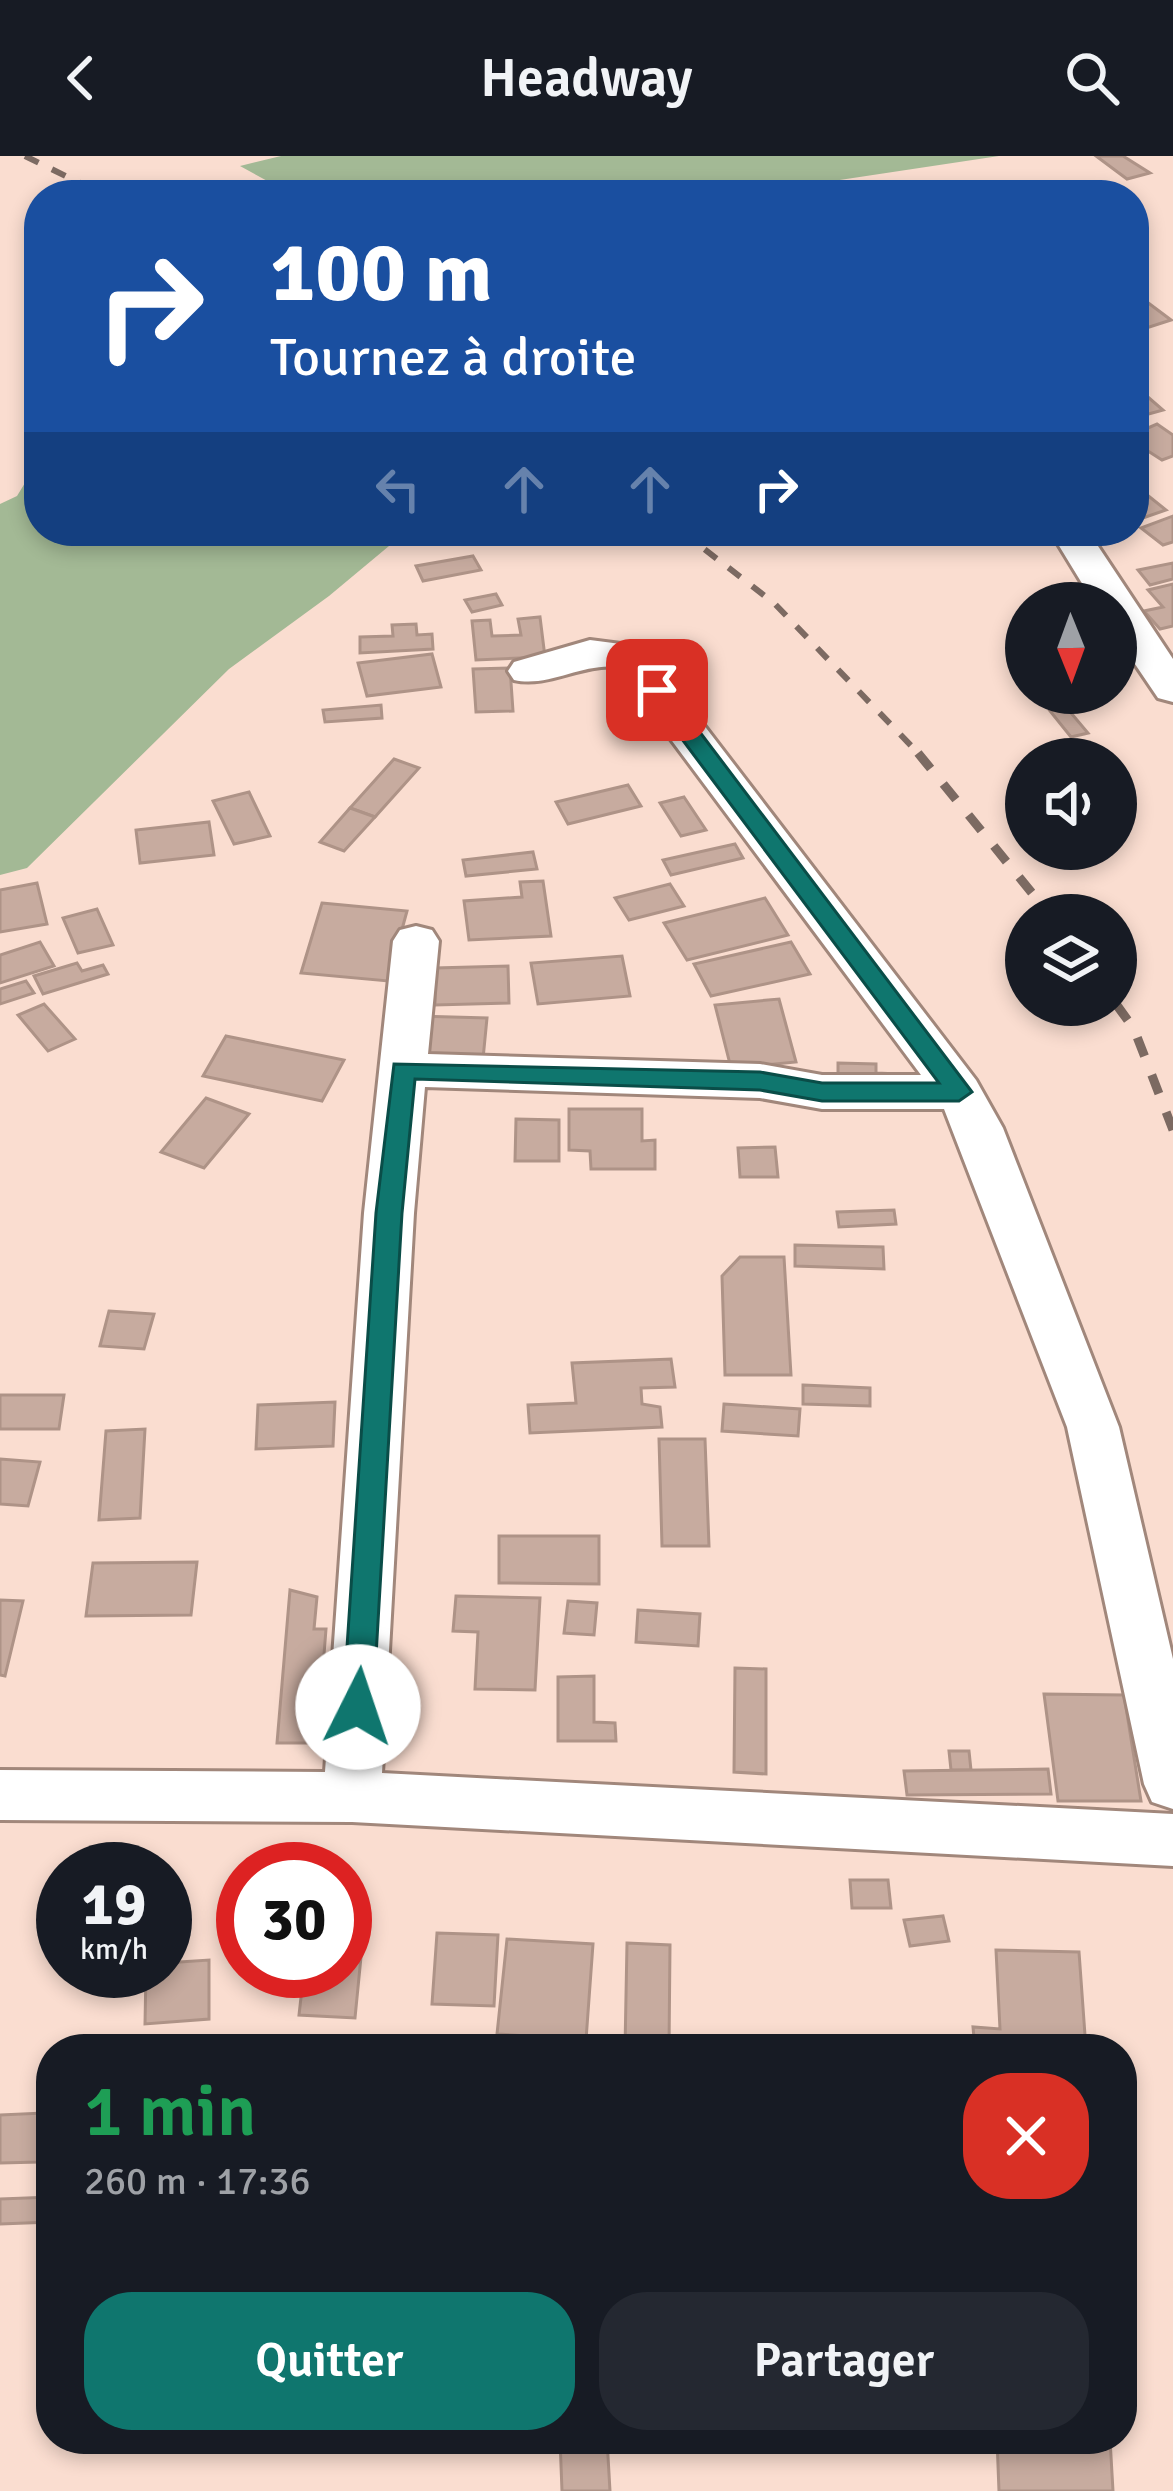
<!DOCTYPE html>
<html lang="fr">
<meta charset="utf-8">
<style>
body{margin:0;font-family:Signika,sans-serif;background:#242831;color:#f1f3f6;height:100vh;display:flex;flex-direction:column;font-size:45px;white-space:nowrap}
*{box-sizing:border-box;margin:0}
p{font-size:39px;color:#9ea1a6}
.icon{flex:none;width:66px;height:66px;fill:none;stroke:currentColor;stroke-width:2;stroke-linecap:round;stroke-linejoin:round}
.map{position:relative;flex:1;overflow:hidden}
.panel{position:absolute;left:36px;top:1878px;width:1101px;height:420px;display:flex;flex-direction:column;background:#171b24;border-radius:48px;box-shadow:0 6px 18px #0003}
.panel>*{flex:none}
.hud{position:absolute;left:24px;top:24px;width:1125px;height:366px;border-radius:48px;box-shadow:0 6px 18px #0003;background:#1a4fa0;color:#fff;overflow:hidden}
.needle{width:78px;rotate:179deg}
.controls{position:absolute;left:1005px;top:426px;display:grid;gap:24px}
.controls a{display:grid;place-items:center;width:132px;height:132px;border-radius:50%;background:#171b24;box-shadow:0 6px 18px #0003;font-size:60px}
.speed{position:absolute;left:36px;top:1686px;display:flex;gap:24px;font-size:60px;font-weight:700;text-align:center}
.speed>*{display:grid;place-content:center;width:156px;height:156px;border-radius:50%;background:#171b24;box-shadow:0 6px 18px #0003;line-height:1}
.speed small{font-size:30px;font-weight:400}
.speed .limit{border:18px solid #d22;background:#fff;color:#111}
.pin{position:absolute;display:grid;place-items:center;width:102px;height:102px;color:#fff;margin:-51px;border-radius:24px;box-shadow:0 6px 18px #0006}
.me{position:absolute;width:132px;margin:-66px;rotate:4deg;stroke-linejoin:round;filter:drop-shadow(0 0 9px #0008)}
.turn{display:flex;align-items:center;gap:42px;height:252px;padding:0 48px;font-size:54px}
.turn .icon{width:156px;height:156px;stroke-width:2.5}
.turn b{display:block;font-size:84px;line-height:102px}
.lanes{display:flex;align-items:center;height:114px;padding:0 48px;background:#0003;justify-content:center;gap:60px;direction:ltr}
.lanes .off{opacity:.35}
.round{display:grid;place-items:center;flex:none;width:126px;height:126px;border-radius:48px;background:#242831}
.headline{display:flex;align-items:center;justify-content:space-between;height:204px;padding:0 48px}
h1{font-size:72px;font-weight:600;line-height:90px;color:#1e9e55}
.primary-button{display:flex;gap:24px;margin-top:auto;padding:24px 48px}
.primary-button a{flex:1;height:138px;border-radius:48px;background:#0f766e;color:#fff;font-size:48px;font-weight:600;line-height:138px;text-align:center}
.primary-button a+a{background:#242831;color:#f1f3f6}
header{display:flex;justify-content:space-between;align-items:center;height:156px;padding:0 48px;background:#171b24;font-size:54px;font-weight:600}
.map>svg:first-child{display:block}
</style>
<header><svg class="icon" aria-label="back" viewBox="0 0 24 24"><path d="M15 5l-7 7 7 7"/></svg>Headway<svg class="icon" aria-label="search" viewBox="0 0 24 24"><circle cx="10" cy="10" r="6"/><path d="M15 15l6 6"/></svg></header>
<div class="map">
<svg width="1173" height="2335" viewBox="0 0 1173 2335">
<rect width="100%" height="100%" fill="#faddd0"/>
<g fill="#a3b995">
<polygon points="281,0 999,0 833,25 846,39 293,39 240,10"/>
<polygon points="39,304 39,375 407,375 329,440 229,513 27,712 0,719 0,348 17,340"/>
</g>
<g fill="#c7ab9f" stroke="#ae9387" stroke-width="3">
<polygon points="1096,0 1123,0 1150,17 1127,23"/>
<polygon points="1143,143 1171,164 1134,176 1134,145"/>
<polygon points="1134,229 1163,254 1134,262"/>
<polygon points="1157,268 1173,279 1173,300 1162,304 1134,286 1134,278"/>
<polygon points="1136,330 1166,354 1134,365"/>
<polygon points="1173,360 1173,386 1163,389 1141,372"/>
<polygon points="975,375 1037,375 986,388"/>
<polygon points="473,400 481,414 423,425 416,410"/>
<polygon points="1173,407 1173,423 1150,429 1138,414"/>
<polygon points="1173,428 1173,470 1160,473 1144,455 1163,451 1148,434"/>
<polygon points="496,438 502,449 472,456 465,444"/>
<polygon points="540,461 545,501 476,504 472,465 490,464 492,480 521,479 518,463"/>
<polygon points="416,468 417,479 432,478 433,493 360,497 360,481 393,480 392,469"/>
<polygon points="432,498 441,531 367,540 358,507"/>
<polygon points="510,512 513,555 476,556 473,513"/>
<polygon points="381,549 382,562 325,566 323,554"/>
<polygon points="1066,551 1088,577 1071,581 1050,555"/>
<polygon points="394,603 419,612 375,661 350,652"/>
<polygon points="628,629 641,650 568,668 556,646"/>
<polygon points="249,636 270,680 234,688 213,645"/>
<polygon points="684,641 706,674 681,680 660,647"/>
<polygon points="350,652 375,661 344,695 320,686"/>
<polygon points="209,666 214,699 140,707 136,674"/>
<polygon points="735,688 743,702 671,719 663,704"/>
<polygon points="533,696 537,713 466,720 463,704"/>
<polygon points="543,725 551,780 469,784 464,745 522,741 520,726"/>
<polygon points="37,727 47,768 0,776 0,734"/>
<polygon points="670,728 684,750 629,764 615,742"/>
<polygon points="765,742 788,779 687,804 664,767"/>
<polygon points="322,747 407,755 388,825 301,817"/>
<polygon points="97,753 113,789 78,797 63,762"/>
<polygon points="40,786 54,810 0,827 0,799"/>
<polygon points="791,786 810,818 711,840 694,808"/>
<polygon points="622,800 630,840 538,848 531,807"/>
<polygon points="77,807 82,815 103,809 108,818 43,838 34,820"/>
<polygon points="508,810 509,847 435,849 435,812"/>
<polygon points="26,825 34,837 0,848 0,833"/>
<polygon points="779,843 796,906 731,912 715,849"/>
<polygon points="44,848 75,883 48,895 18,859"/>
<polygon points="416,860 487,862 483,903 411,901"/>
<polygon points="226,880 344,904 322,945 203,920"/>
<polygon points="838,907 876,908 876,917 898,918 899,936 814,918 838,919"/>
<polygon points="206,942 249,958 204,1012 161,996"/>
<polygon points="569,953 642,953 642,985 655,984 655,1013 591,1013 590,995 569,994"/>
<polygon points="516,963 559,964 559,1005 515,1005"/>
<polygon points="775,991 778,1021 740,1021 738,992"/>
<polygon points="894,1054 896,1068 839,1071 837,1056"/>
<polygon points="795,1089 883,1091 884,1113 795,1110"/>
<polygon points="740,1101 784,1101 791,1219 725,1219 722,1120"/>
<polygon points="109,1155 154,1158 144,1193 100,1190"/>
<polygon points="671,1203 675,1231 641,1232 642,1248 660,1251 662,1271 530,1277 528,1249 576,1247 572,1207"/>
<polygon points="803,1229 870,1232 870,1250 803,1248"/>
<polygon points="0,1239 64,1239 59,1273 0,1273"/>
<polygon points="335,1246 333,1290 256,1293 258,1249"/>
<polygon points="724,1248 800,1253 798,1280 722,1275"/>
<polygon points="145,1273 140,1362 99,1364 106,1275"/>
<polygon points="659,1283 705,1283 709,1390 662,1390"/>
<polygon points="0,1303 40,1306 28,1350 0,1348"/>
<polygon points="499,1380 599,1380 599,1428 499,1427"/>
<polygon points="197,1406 191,1459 86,1460 93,1407"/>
<polygon points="290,1434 317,1441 314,1473 326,1473 317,1587 277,1587"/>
<polygon points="456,1440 540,1442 535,1534 475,1533 478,1476 453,1475"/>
<polygon points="0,1444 23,1445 5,1520 0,1519"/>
<polygon points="568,1445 597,1447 594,1479 564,1477"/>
<polygon points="638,1454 700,1458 698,1490 636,1486"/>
<polygon points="735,1512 766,1513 766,1618 734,1616"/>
<polygon points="594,1520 594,1566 615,1567 616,1585 558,1585 558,1521"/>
<polygon points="1044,1538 1124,1539 1141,1645 1058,1645"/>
<polygon points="949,1595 969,1595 971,1614 951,1614"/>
<polygon points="1048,1613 1051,1638 907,1639 904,1615"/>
<polygon points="850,1724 888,1724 891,1752 852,1752"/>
<polygon points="943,1760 949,1785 910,1790 904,1764"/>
<polygon points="437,1777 498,1779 494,1850 432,1848"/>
<polygon points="507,1783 593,1788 586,1884 497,1878"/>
<polygon points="627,1787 670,1789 669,1893 625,1893"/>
<polygon points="996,1794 1079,1796 1086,1893 975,1893 973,1871 1000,1873"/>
<polygon points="345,1800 361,1801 355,1862 299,1859 304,1815 345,1815"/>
<polygon points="209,1804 209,1863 145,1868 146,1815 165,1815 165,1807"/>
<polygon points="43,1957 39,2006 0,2007 0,1959"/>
<polygon points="51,2041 51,2066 0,2068 0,2043"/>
<polygon points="560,2283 607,2283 610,2335 562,2335"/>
<polygon points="997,2283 1110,2283 1113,2335 999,2335"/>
</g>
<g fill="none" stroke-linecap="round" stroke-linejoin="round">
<g stroke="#a1877b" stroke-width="6">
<g id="minor">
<polygon points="1050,375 1088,375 1173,503 1173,546 1158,542 1116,480 1116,447 1094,447"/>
<path d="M590,484l54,7 332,433 27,48 116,299 54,232v150l-21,-7 -8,-18 -77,-357 -123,-318h-122l-62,-11 -335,-11 -11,126 -32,560 791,41v52l-821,-44 -352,-2v-50l325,2 39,-559 29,-272 7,-11 16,-4 16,4 7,11 -11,113 332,10 62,11h99l-304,-408c-35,-4 -69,21 -103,13l-6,-9 6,-9z"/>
</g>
</g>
<use href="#minor" fill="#fff" fill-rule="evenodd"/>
<g stroke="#7c6a62" stroke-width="6" stroke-dasharray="15 15" stroke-linecap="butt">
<polyline points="25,0 104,39"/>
<polyline points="681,375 774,447 921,600"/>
</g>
<g stroke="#7c6a62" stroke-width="9" stroke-dasharray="20 20" stroke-linecap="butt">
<polyline points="918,597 1050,759"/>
<polyline points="1116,848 1134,873 1173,974"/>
</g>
</g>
<polygon fill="#0f766e" stroke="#0a4d48" stroke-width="3" points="657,528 665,530 972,936 959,945 822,945 760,934 415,923 402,1057 373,1551 369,1560 358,1564 347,1560 343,1551 376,1057 394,908 760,916 822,927 939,927 649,539 646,534"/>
</svg>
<div class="controls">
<a><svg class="needle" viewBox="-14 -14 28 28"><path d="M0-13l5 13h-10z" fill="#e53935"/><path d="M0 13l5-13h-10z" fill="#9ea1a6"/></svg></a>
<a><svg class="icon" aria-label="sound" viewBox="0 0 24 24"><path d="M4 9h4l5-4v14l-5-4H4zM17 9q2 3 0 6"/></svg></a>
<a><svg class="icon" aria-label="layers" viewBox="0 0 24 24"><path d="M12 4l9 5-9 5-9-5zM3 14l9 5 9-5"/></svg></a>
</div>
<div class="speed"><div>19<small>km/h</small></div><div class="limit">30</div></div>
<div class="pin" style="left:657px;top:534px;background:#d93025"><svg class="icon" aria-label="arrive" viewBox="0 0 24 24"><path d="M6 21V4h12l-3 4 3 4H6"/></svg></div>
<svg class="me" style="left:358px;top:1551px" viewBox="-20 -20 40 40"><circle r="19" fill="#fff"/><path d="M0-13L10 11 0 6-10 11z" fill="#0f766e"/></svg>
<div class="hud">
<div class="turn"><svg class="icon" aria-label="right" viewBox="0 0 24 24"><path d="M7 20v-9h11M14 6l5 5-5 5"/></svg><div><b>100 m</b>Tournez à droite</div></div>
<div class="lanes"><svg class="icon off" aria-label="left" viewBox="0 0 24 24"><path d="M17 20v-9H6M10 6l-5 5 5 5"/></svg><svg class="icon off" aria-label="ahead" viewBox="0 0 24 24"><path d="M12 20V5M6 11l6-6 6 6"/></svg><svg class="icon off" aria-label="ahead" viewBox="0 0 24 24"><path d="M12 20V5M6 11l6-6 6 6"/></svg><svg class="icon" aria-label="right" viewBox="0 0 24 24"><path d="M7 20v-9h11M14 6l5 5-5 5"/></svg></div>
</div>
<section class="panel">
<div class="headline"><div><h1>1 min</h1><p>260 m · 17:36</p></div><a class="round" style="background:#d93025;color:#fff"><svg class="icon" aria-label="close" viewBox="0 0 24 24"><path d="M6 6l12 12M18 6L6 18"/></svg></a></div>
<div class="primary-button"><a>Quitter</a><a>Partager</a></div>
</section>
</div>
